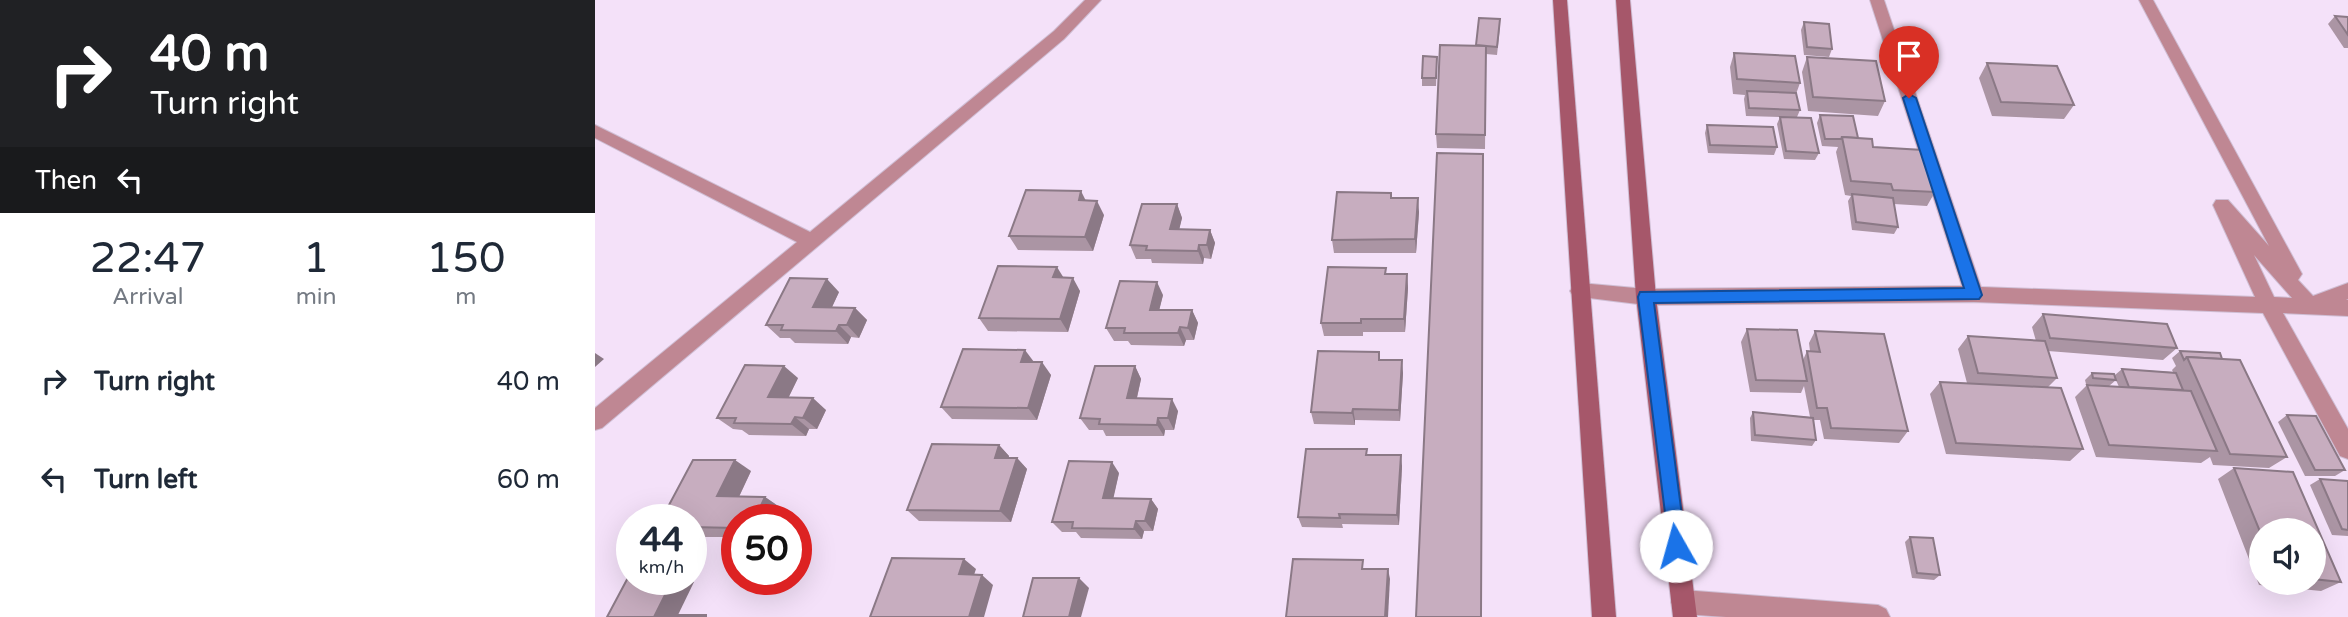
<!DOCTYPE html>
<style>
body{margin:0;font-family:"Varela Round",sans-serif;background:#f6f6f7;color:#1f2937;height:100vh;display:flex;flex-direction:column;font-size:26px;white-space:nowrap}
*{box-sizing:border-box;margin:0}
p{font-size:23px;color:#747a83}
.icon{flex:none;width:38px;height:38px;fill:none;stroke:currentColor;stroke-width:2;stroke-linecap:round;stroke-linejoin:round}
.map{position:relative;flex:1;overflow:hidden}
.panel{display:flex;flex-direction:column;background:#fff;width:595px}
.panel>*{flex:none}
.hud{background:#202124;color:#fff;overflow:hidden}
.tools{position:absolute;left:1654px;top:518px;display:grid;gap:14px}
.tools a{display:grid;place-items:center;width:77px;height:77px;border-radius:50%;background:#fff;box-shadow:0 7px 28px #0002;font-size:35px}
.speed{position:absolute;left:21px;top:504px;display:flex;gap:14px;font-size:35px;font-weight:700;text-align:center}
.speed>*{display:grid;place-content:center;width:91px;height:91px;border-radius:50%;background:#fff;box-shadow:0 7px 28px #0002;line-height:1}
.speed small{font-size:18px;font-weight:400}
.speed .limit{border:10px solid #d22;background:#fff;color:#111}
.pin{position:absolute;display:grid;place-items:center;width:60px;height:60px;color:#fff;margin:-72px -30px;border-radius:50% 50% 50% 0;rotate:-45deg;box-shadow:0 0 7px #0007}
.pin .icon{rotate:45deg}
.me{position:absolute;width:77px;margin:-38px;rotate:353deg;stroke-linejoin:round;filter:drop-shadow(0 0 5px #0008)}
.turn{display:flex;align-items:center;gap:24px;height:147px;padding:0 35px;font-size:32px}
.turn .icon{width:91px;height:91px;stroke-width:2.5}
.turn b{display:block;font-size:49px;line-height:60px}
.then{display:flex;align-items:center;height:66px;padding:0 35px;background:#0003;gap:14px;font-size:26px}
.eta{display:flex;justify-content:space-evenly;align-items:center;height:119px;text-align:center}
.eta b{font-size:42px;font-weight:600;line-height:49px}
ul{padding:0;list-style:none}
li{display:flex;align-items:center;gap:21px;height:98px;padding:0 35px}
li div{flex:1}
li b{display:block;font-size:26px}
li em{font-style:normal}
main{display:flex;flex:1;min-height:0}
.map>svg:first-child{display:block}
</style>
<main>
<section class="panel">
<div class="hud">
<div class="turn"><svg class="icon" aria-label="right" viewBox="0 0 24 24"><path d="M7 20v-9h11M14 6l5 5-5 5"/></svg><div><b>40 m</b>Turn right</div></div>
<div class="then">Then<svg class="icon" aria-label="left" viewBox="0 0 24 24"><path d="M17 20v-9H6M10 6l-5 5 5 5"/></svg></div>
</div>
<div class="eta">
<div><b>22:47</b><p>Arrival</p></div>
<div><b>1</b><p>min</p></div>
<div><b>150</b><p>m</p></div>
</div>
<ul>
<li><svg class="icon" aria-label="right" viewBox="0 0 24 24"><path d="M7 20v-9h11M14 6l5 5-5 5"/></svg><div><b>Turn right</b></div><em>40 m</em></li>
<li><svg class="icon" aria-label="left" viewBox="0 0 24 24"><path d="M17 20v-9H6M10 6l-5 5 5 5"/></svg><div><b>Turn left</b></div><em>60 m</em></li>
</ul>
</section>
<div class="map">
<svg width="1753" height="617" viewBox="0 0 1753 617">
<rect width="100%" height="100%" fill="#f4e1f9"/>
<g fill="none" stroke-linecap="round" stroke-linejoin="round">
<g stroke="#cfbed4" stroke-width="2">
<g id="minor">
<polygon points="490,0 506,0 469,39 7,428 0,430 0,408 202,242 0,138 0,125 215,232 459,31"/>
<path d="M1275,0h14l97,287 274,10 -42,-92 3,-5h12l41,46 -130,-246h14l149,274 -4,6 15,16 35,-13v16l-2,1h2v16l-65,-3 65,116v30l-8,-3 -77,-143 -289,-11 -328,3 -73,-9 -3,-5 3,-5 7,-3 66,6 316,-3zM1659,255l38,43 -18,-1z"/>
<polygon points="1088,590 1283,605 1291,609 1295,617 1131,617 1088,614 1080,610 1076,602 1080,594"/>
</g>
</g>
<g stroke="#cfbed4" stroke-width="2">
<g id="secondary">
<polygon points="958,0 972,0 1021,617 997,617"/>
<polygon points="1021,0 1035,0 1061,297 1102,617 1078,617 1041,297"/>
</g>
</g>
<use href="#minor" fill="#bf8793" fill-rule="evenodd"/>
<use href="#secondary" fill="#a6576a" fill-rule="evenodd"/>
</g>
<g fill="#ab95a4" fill-rule="evenodd">
<polygon points="1740,16 1753,17 1753,48 1749,48 1733,24"/>
<polygon points="1209,22 1237,49 1234,57 1209,55 1206,30"/>
<polygon points="905,27 902,55 891,54 890,149 842,148 841,134 881,46"/>
<polygon points="1139,53 1205,83 1201,94 1205,110 1202,117 1224,153 1220,160 1189,159 1182,124 1185,117 1151,116 1149,99 1150,95 1138,94 1135,67"/>
<polygon points="842,57 841,86 827,86 827,78"/>
<polygon points="1212,57 1290,101 1283,116 1213,111 1207,72"/>
<polygon points="1392,63 1479,105 1469,119 1397,116 1384,78"/>
<polygon points="1225,115 1278,147 1340,192 1332,206 1299,204 1303,227 1299,234 1257,230 1253,201 1256,196 1250,195 1241,152 1243,147 1227,146 1222,123"/>
<polygon points="1112,125 1182,147 1179,155 1113,153 1110,133"/>
<polygon points="796,193 797,198 824,212 821,253 739,253 737,240"/>
<polygon points="582,204 587,218 584,229 615,230 620,243 616,259 609,258 608,264 557,263 556,259 541,259 535,245"/>
<polygon points="509,215 498,251 423,250 414,236"/>
<polygon points="791,268 791,274 812,274 813,288 810,332 768,332 768,336 729,336 726,323"/>
<polygon points="468,278 485,291 473,332 393,331 384,318"/>
<polygon points="244,292 237,307 260,308 272,320 264,338 256,337 253,344 200,343 195,338 185,338 171,325"/>
<polygon points="568,295 564,310 597,310 603,323 599,340 591,340 589,346 536,345 533,341 519,341 511,328"/>
<polygon points="1448,314 1582,348 1568,360 1453,351 1462,378 1453,387 1488,449 1475,461 1351,454 1335,394 1345,382 1372,383 1363,349 1373,336 1441,341 1437,327"/>
<polygon points="1152,329 1208,360 1212,351 1215,351 1214,343 1220,331 1313,431 1304,443 1229,439 1225,420 1218,420 1221,440 1217,446 1156,441 1155,418 1158,412 1215,417 1209,386 1206,393 1155,392 1146,342"/>
<path d="M1585,351l42,8 65,98 -18,11 -56,-3 -3,-8 -9,6 -105,-6 -21,-60 12,-12 18,1 -19,-2 -1,-4 7,-7 23,2 7,-6 51,3 -1,-2 4,-4 -4,-8zM1521,380l3,7 -10,-1z"/>
<polygon points="785,360 808,373 805,421 760,420 760,425 719,424 716,412"/>
<polygon points="439,362 456,375 442,420 357,419 346,407"/>
<polygon points="540,366 546,379 542,398 583,411 579,430 570,430 569,436 511,436 508,430 494,430 485,418"/>
<polygon points="203,378 193,398 231,410 222,429 214,429 211,436 154,435 147,430 138,429 122,418"/>
<polygon points="1692,415 1750,470 1740,476 1710,476 1683,422"/>
<polygon points="404,445 414,456 414,458 422,458 432,469 416,522 324,521 312,510"/>
<polygon points="773,455 807,466 804,525 747,524 748,528 707,527 703,517"/>
<path d="M1639,468l59,4 48,110 -20,9 -62,-6 -41,-106zM1666,530h52v53h-52z"/>
<polygon points="156,471 144,497 170,497 186,508 142,520 142,537 101,537 96,534 96,520"/>
<polygon points="524,473 518,498 556,499 563,509 558,531 549,531 547,539 486,538 481,532 467,532 457,522"/>
<polygon points="1725,479 1753,481 1753,536 1737,535 1715,485"/>
<polygon points="1315,537 1345,575 1339,580 1317,578 1310,542"/>
</g>
<g fill="#8b7986">
<polygon points="486,191 493,205 484,200"/>
<polygon points="823,198 824,212 821,253 820,239"/>
<polygon points="502,201 509,215 498,251 490,237"/>
<polygon points="582,204 587,218 581,243 575,229"/>
<polygon points="615,230 620,243 616,259 612,245"/>
<polygon points="604,245 609,258 608,264 603,251"/>
<polygon points="462,267 470,280 458,277"/>
<polygon points="812,274 813,288 810,332 809,319"/>
<polygon points="478,278 485,291 473,332 465,319"/>
<polygon points="232,279 244,292 231,320 218,307"/>
<polygon points="562,282 568,295 561,323 555,310"/>
<polygon points="260,308 272,320 264,338 252,325"/>
<polygon points="597,310 603,323 599,340 593,328"/>
<polygon points="244,325 256,337 253,344 241,331"/>
<polygon points="585,327 591,340 589,346 583,333"/>
<polygon points="430,350 439,362 426,362"/>
<polygon points="0,353 9,359 0,367"/>
<polygon points="807,360 808,373 805,421 804,410"/>
<polygon points="447,362 456,375 442,420 433,408"/>
<polygon points="189,366 203,378 188,409 173,397"/>
<polygon points="540,366 546,379 539,410 532,398"/>
<polygon points="218,398 231,410 222,429 208,418"/>
<polygon points="577,399 583,411 579,430 573,418"/>
<polygon points="758,409 760,420 760,425 757,413"/>
<polygon points="200,417 214,429 211,436 196,424"/>
<polygon points="563,418 570,430 569,436 562,425"/>
<polygon points="404,445 414,456 410,470 400,458"/>
<polygon points="806,455 807,466 804,525 802,515"/>
<polygon points="422,458 432,469 416,522 405,511"/>
<polygon points="140,460 156,471 139,507 122,496"/>
<polygon points="517,462 524,473 516,509 508,498"/>
<polygon points="170,497 186,508 180,520 159,520"/>
<polygon points="556,499 563,509 558,531 550,521"/>
<polygon points="541,521 549,531 547,539 539,529"/>
<polygon points="369,559 381,569 376,584 364,574"/>
<polygon points="793,569 795,579 793,617 790,617"/>
<polygon points="387,575 398,585 389,617 374,617"/>
<polygon points="484,578 494,588 486,617 474,617"/>
<polygon points="78,579 94,579 99,582 82,617 60,615"/>
</g>
<g fill="#c7adbf" stroke="#8b7986" stroke-width="2">
<polygon points="1740,16 1753,17 1753,35"/>
<polygon points="884,18 905,19 902,47 881,45"/>
<polygon points="1209,22 1234,24 1237,49 1212,47"/>
<polygon points="845,45 891,46 890,135 841,134"/>
<polygon points="1139,53 1200,56 1205,83 1142,79"/>
<polygon points="828,56 842,57 841,78 827,78"/>
<polygon points="1212,57 1281,61 1290,101 1218,97"/>
<polygon points="1392,63 1462,66 1479,105 1406,102"/>
<polygon points="1152,91 1201,93 1205,110 1154,108"/>
<polygon points="1225,115 1258,116 1263,138 1247,137 1246,139 1230,139"/>
<polygon points="1185,117 1216,118 1224,153 1191,151"/>
<polygon points="1112,125 1178,127 1182,147 1115,145"/>
<polygon points="1247,137 1277,139 1278,147 1328,150 1340,192 1298,190 1296,184 1256,181"/>
<polygon points="842,153 888,154 886,617 821,617"/>
<polygon points="431,190 486,191 484,200 502,201 490,237 414,236"/>
<polygon points="742,192 796,193 796,198 823,198 820,239 737,240"/>
<polygon points="1257,194 1298,198 1303,227 1261,222"/>
<polygon points="547,204 582,204 575,229 615,230 612,245 604,245 603,251 551,250 552,246 535,245"/>
<polygon points="403,266 462,267 458,277 478,278 465,319 384,318"/>
<polygon points="733,267 791,268 790,274 812,274 809,319 766,319 766,323 726,323"/>
<polygon points="195,278 232,279 218,307 260,308 252,325 244,325 241,331 186,330 188,325 171,325"/>
<polygon points="525,281 562,282 555,310 597,310 593,328 585,327 583,333 529,333 530,328 511,328"/>
<polygon points="1448,314 1572,324 1582,348 1455,338"/>
<polygon points="1152,329 1202,330 1212,381 1161,380"/>
<polygon points="1220,331 1289,334 1313,431 1236,428 1232,408 1222,408 1212,351 1225,352"/>
<polygon points="1373,336 1450,341 1462,378 1383,373"/>
<polygon points="368,349 430,350 426,362 447,362 433,408 346,407"/>
<polygon points="723,351 784,352 784,360 807,360 804,410 758,409 757,413 716,412"/>
<polygon points="1585,351 1625,353 1627,359 1592,357 1589,360"/>
<polygon points="1592,357 1645,360 1692,457 1635,454"/>
<polygon points="150,365 189,366 173,397 218,398 208,418 200,417 196,424 139,423 141,418 122,418"/>
<polygon points="500,366 540,366 532,398 577,399 573,418 563,418 562,425 504,424 505,419 485,418"/>
<polygon points="1527,369 1581,373 1588,390 1534,387"/>
<polygon points="1497,373 1519,374 1521,380 1498,378"/>
<polygon points="1345,382 1466,388 1488,449 1361,443"/>
<polygon points="1492,385 1596,391 1622,451 1514,445"/>
<polygon points="1158,412 1218,418 1221,440 1160,435"/>
<polygon points="1692,415 1721,416 1750,470 1720,470"/>
<polygon points="337,444 404,445 400,458 422,458 405,511 312,510"/>
<polygon points="711,449 772,449 771,455 806,455 802,515 744,514 745,518 703,517"/>
<polygon points="98,460 140,460 122,496 170,497 159,520 142,520 142,528 96,527 96,520 66,520"/>
<polygon points="474,461 517,462 508,498 556,499 550,521 541,521 539,529 477,528 478,522 457,522"/>
<polygon points="1639,468 1698,472 1746,582 1718,579 1718,530 1666,530 1666,534"/>
<polygon points="1725,479 1753,481 1753,530 1747,529"/>
<polygon points="1315,537 1338,538 1345,575 1322,573"/>
<polygon points="297,558 369,559 364,574 387,575 374,617 275,617"/>
<polygon points="698,559 768,560 767,569 793,569 790,617 691,617"/>
<polygon points="36,572 37,579 78,579 60,615 111,615 111,617 12,617"/>
<polygon points="438,578 484,578 474,617 428,617"/>
</g>
<polygon fill="#1a73e8" stroke="#114b97" stroke-width="2" points="1314,94 1321,98 1387,295 1384,299 1059,303 1091,546 1088,553 1081,555 1075,553 1043,297 1045,292 1369,288 1308,98"/>
</svg>
<div class="tools">
<a><svg class="icon" aria-label="sound" viewBox="0 0 24 24"><path d="M4 9h4l5-4v14l-5-4H4zM17 9q2 3 0 6"/></svg></a>
</div>
<div class="speed"><div>44<small>km/h</small></div><div class="limit">50</div></div>
<div class="pin" style="left:1314px;top:98px;background:#d93025"><svg class="icon" aria-label="arrive" viewBox="0 0 24 24"><path d="M6 21V4h12l-3 4 3 4H6"/></svg></div>
<svg class="me" style="left:1081px;top:546px" viewBox="-20 -20 40 40"><circle r="19" fill="#fff"/><path d="M0-13L10 11 0 6-10 11z" fill="#1a73e8"/></svg>
</div>
</main>
